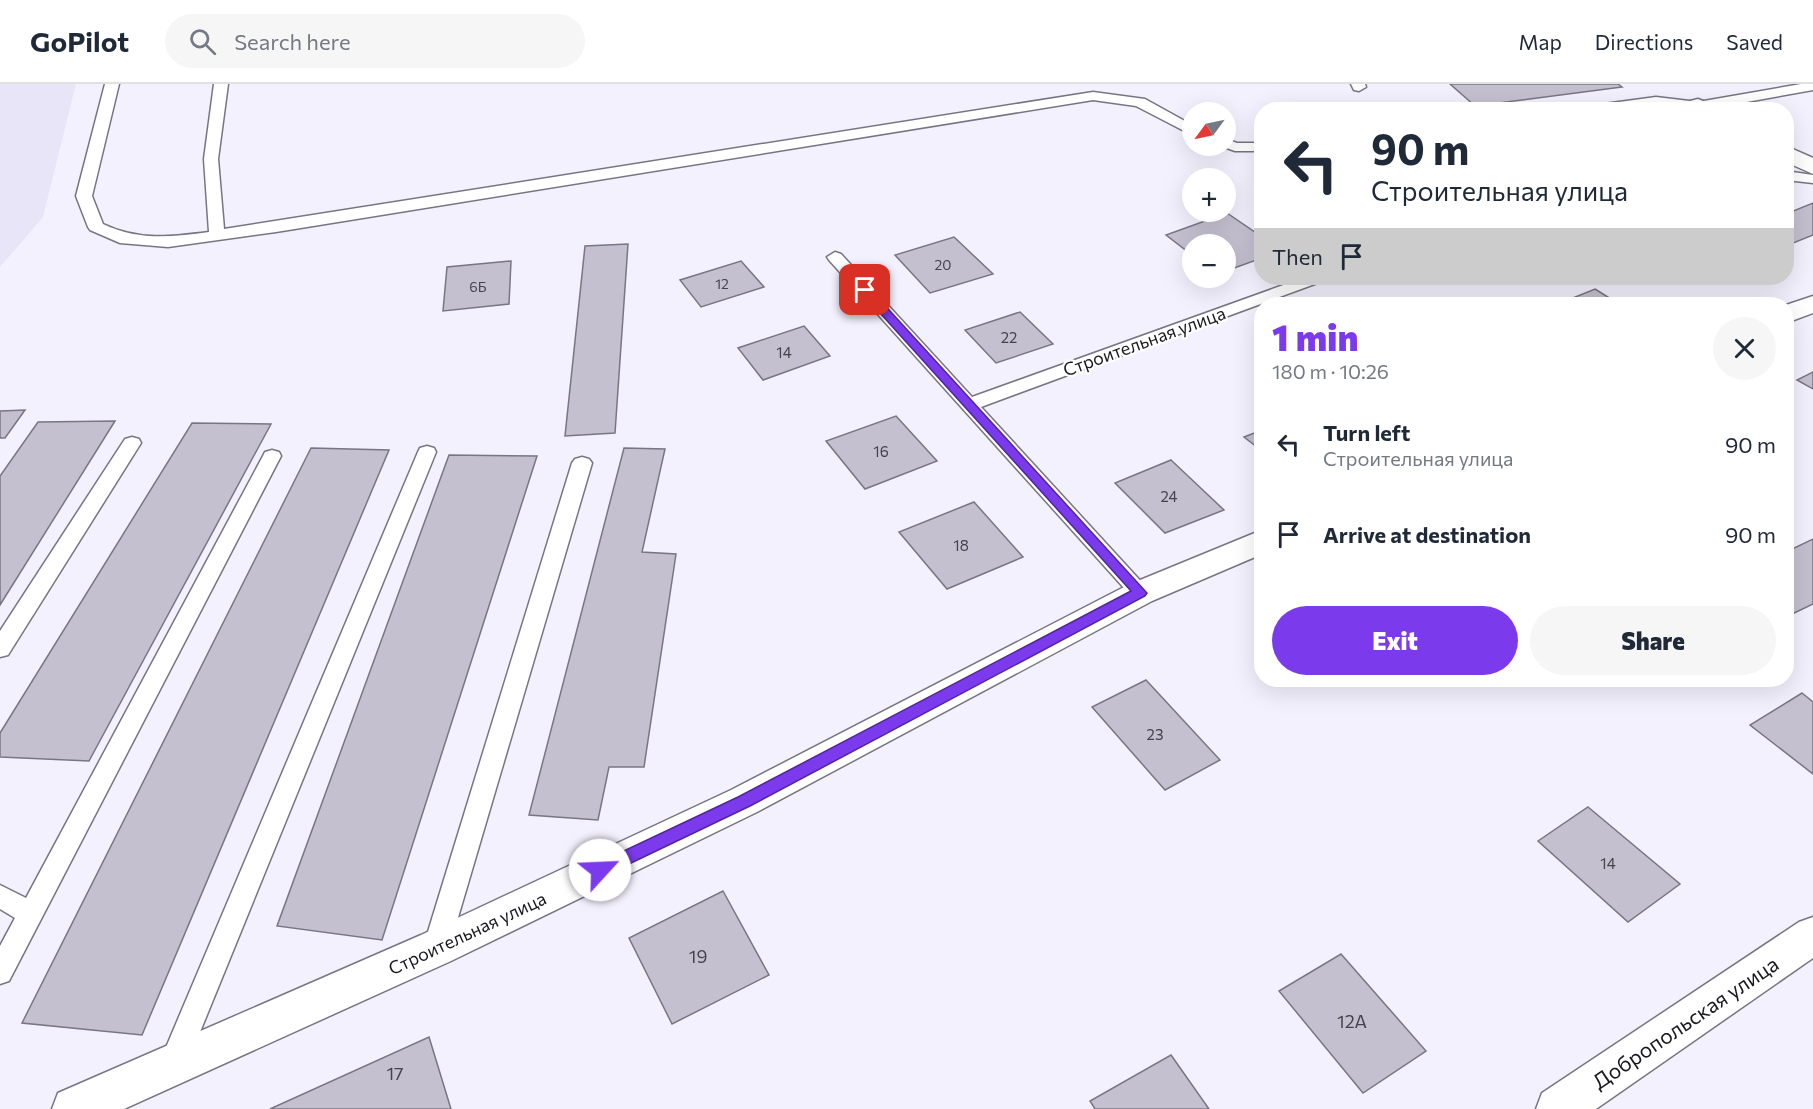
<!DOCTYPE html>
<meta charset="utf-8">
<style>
body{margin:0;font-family:Commissioner,sans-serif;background:#f6f6f7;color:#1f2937;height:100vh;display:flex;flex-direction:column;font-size:22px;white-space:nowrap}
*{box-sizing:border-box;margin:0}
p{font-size:20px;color:#747a83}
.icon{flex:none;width:33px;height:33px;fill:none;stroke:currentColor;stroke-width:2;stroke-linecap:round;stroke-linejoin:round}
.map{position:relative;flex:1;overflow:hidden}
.side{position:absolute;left:1254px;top:213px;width:540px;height:390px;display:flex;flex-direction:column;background:#fff;border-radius:24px;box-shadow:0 6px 24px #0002}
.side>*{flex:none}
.banner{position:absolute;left:1254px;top:18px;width:540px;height:183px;border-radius:24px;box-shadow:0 6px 24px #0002;background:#fff;color:#1f2937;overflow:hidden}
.needle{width:39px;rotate:237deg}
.controls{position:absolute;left:1182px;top:18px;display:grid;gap:12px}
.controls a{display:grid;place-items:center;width:54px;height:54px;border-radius:50%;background:#fff;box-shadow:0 6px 24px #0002;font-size:30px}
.pin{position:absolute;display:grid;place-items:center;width:51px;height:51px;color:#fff;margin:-26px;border-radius:12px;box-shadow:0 3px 9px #0006}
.me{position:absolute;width:66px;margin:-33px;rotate:65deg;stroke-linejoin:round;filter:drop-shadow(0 0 4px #0008)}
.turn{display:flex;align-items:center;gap:21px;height:126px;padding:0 18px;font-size:27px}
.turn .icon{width:78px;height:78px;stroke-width:2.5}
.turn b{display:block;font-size:42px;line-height:51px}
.then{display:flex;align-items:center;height:57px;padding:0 18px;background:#0003;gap:12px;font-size:22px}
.round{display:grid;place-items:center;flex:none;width:63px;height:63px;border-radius:32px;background:#f6f6f7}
.summary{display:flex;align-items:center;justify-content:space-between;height:102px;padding:0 18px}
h1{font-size:36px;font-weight:800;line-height:45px;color:#7c3aed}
.cta{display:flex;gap:12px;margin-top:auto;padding:12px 18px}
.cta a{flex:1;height:69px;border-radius:36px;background:#7c3aed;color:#fff;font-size:24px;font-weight:800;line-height:69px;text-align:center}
.cta a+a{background:#f6f6f7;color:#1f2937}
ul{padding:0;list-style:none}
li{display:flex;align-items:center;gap:18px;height:90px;padding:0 18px}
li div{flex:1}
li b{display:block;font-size:22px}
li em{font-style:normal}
header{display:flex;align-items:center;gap:36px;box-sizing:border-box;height:84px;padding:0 30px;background:#fff;border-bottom:2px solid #e0e1e3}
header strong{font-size:28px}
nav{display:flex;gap:33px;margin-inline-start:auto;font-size:21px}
.search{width:420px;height:54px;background:#f6f6f7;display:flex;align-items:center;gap:15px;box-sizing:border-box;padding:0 21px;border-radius:33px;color:#747a83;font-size:22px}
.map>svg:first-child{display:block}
</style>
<header>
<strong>GoPilot</strong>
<div class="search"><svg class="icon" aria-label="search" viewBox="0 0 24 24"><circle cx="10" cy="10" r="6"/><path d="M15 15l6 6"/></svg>Search here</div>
<nav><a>Map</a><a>Directions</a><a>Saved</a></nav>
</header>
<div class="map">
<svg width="1813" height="1025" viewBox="0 0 1813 1025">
<rect width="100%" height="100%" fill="#f4f1fe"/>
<polygon fill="#e9e5f8" points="0,0 76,0 43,133 0,183"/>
<g fill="#c4c0d0" stroke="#797584" stroke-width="1.5">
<polygon points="1450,0 1618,0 1622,3 1475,22"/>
<polygon points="1813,119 1813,151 1786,162 1786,130"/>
<polygon points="1227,129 1262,153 1262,174 1226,187 1226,160 1192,160 1192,171 1166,151"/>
<polygon points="954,153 993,190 930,209 895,171"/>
<polygon points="628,160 615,349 565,352 585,162"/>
<polygon points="511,177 509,220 443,227 447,183"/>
<polygon points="741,177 764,203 701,223 680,196"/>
<polygon points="1595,205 1619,220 1558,220"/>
<polygon points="1020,228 1053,260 996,279 965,246"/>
<polygon points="804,242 830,272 763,296 738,264"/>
<polygon points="1813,288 1813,305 1797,296"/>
<polygon points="25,326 5,354 0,354 0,327"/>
<polygon points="896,332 937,377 865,405 826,357"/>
<polygon points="115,337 0,521 0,392 38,338"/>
<polygon points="192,339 271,340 89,677 0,673 0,649"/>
<polygon points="1262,346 1262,367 1244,353"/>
<polygon points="311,364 389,366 142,951 22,939"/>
<polygon points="624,364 665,365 642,468 676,470 644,683 609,683 598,736 529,731"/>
<polygon points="449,371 537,372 382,856 277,842"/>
<polygon points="1171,376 1224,426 1165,449 1115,399"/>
<polygon points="974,418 1023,473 947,505 899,448"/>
<polygon points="1813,455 1813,520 1788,532 1786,468"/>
<polygon points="1146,596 1220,676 1165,706 1092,623"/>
<polygon points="1802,609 1813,618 1813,690 1750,641"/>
<polygon points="1588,723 1680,800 1628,838 1538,757"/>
<polygon points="723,807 769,891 672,940 629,854"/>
<polygon points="1341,870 1426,967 1363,1009 1279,907"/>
<polygon points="429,953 451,1025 270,1025"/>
<polygon points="1171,971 1209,1025 1095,1025 1090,1017"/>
</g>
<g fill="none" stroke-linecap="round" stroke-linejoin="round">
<g stroke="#787583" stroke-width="3">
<g id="lane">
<path d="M105,0h14l-27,112 11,28c36,17 68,13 106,8l-5,-73 10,-75h14l-10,75 6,70 869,-137 52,7 47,26v10l-56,-29 -43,-6 -817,132 -108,15 -48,-4 -30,-13 -2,-3 -12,-31z"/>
<polygon points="1351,0 1365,0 1366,3 1359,7 1354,6"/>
<polygon points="1801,0 1813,0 1813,6 1702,26 1656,21 1624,26 1582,26 1589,22 1656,13 1698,18"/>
<polygon points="1226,55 1237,59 1262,59 1262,67 1235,67 1221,62 1226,62"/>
<polygon points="1786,87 1813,91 1813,99 1786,96"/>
<polygon points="835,168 841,170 972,313 1303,194 1325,194 1323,197 981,323 1147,504 1150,509 1147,514 1140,517 1133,514 829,176 827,173"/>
<polygon points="132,353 139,355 141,359 8,571 0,573 0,547 125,355"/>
<polygon points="427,362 434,364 436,368 187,980 183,990 173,993 163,990 159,980 418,368 420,364"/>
<polygon points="272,366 279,368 281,372 9,897 0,900 0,862 15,834 0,825 0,801 26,814 263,372 265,368"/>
<polygon points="582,373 589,375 592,379 449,864 445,872 436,876 427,872 423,864 572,379 575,375"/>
</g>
</g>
<g stroke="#787583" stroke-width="3">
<g id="street">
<polygon points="1698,15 1713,21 1716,26 1690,26 1687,22 1690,17"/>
<polygon points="1786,62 1813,74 1813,90 1786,78"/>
<polygon points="1813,212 1813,229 1786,239 1786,221"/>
<polygon points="1262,446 1262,470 1152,517 757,728 451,877 124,1025 52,1025 58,1009 421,851 731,706 1128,501"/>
<polygon points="1813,833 1813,874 1596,1025 1536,1025 1542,1009 1799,838"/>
</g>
</g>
<use href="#lane" fill="#fff" fill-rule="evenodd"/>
<use href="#street" fill="#fff" fill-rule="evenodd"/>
</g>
<polygon fill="#7c3aed" stroke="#51269a" stroke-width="1.5" points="865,203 869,204 1147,509 1145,512 750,722 606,791 600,793 594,791 592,786 594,781 738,713 1131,507 861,208 861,204"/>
<g text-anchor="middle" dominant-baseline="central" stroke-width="4.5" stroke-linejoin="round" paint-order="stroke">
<g font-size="14" fill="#44424a">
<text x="943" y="180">20</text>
<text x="722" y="199">12</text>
<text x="478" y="202">6Б</text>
</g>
<g font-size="15" fill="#44424a">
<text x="1009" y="253">22</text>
<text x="784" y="268">14</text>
<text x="881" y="367">16</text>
<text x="1169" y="412">24</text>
<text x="961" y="461">18</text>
<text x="1155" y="650">23</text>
<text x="1608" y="779">14</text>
</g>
<g font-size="18" fill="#19181e" stroke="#fff">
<text transform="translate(1144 257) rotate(-20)">Строительная улица</text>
<text transform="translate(467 849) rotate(-25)">Строительная улица</text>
</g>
<g font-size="18" fill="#44424a">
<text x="698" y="872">19</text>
<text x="1352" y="937">12А</text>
<text x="395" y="989">17</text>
</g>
<g font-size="21" fill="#19181e" stroke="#fff">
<text transform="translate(1685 938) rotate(-34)">Добропольская улица</text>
</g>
</g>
</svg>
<div class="controls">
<a><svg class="needle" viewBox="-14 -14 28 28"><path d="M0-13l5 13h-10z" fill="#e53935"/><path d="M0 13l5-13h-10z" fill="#747a83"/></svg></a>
<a>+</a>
<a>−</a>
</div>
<div class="pin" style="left:865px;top:206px;background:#d93025"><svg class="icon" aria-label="arrive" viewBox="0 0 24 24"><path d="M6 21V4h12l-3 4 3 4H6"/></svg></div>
<svg class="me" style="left:600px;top:786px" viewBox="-20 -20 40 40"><circle r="19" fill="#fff"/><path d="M0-13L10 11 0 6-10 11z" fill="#7c3aed"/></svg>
<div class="banner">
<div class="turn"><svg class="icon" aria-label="left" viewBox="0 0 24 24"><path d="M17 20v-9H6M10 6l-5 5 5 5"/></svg><div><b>90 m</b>Строительная улица</div></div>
<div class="then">Then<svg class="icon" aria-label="arrive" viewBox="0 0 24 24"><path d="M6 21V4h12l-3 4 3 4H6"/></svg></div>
</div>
<section class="side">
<div class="summary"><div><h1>1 min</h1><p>180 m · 10:26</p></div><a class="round"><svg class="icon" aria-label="close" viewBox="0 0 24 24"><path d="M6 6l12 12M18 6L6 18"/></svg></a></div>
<ul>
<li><svg class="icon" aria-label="left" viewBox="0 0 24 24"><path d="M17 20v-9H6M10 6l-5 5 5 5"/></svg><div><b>Turn left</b><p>Строительная улица</p></div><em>90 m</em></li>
<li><svg class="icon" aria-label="arrive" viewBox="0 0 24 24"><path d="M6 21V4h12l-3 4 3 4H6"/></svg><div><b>Arrive at destination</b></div><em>90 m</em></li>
</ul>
<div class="cta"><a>Exit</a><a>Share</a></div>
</section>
</div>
